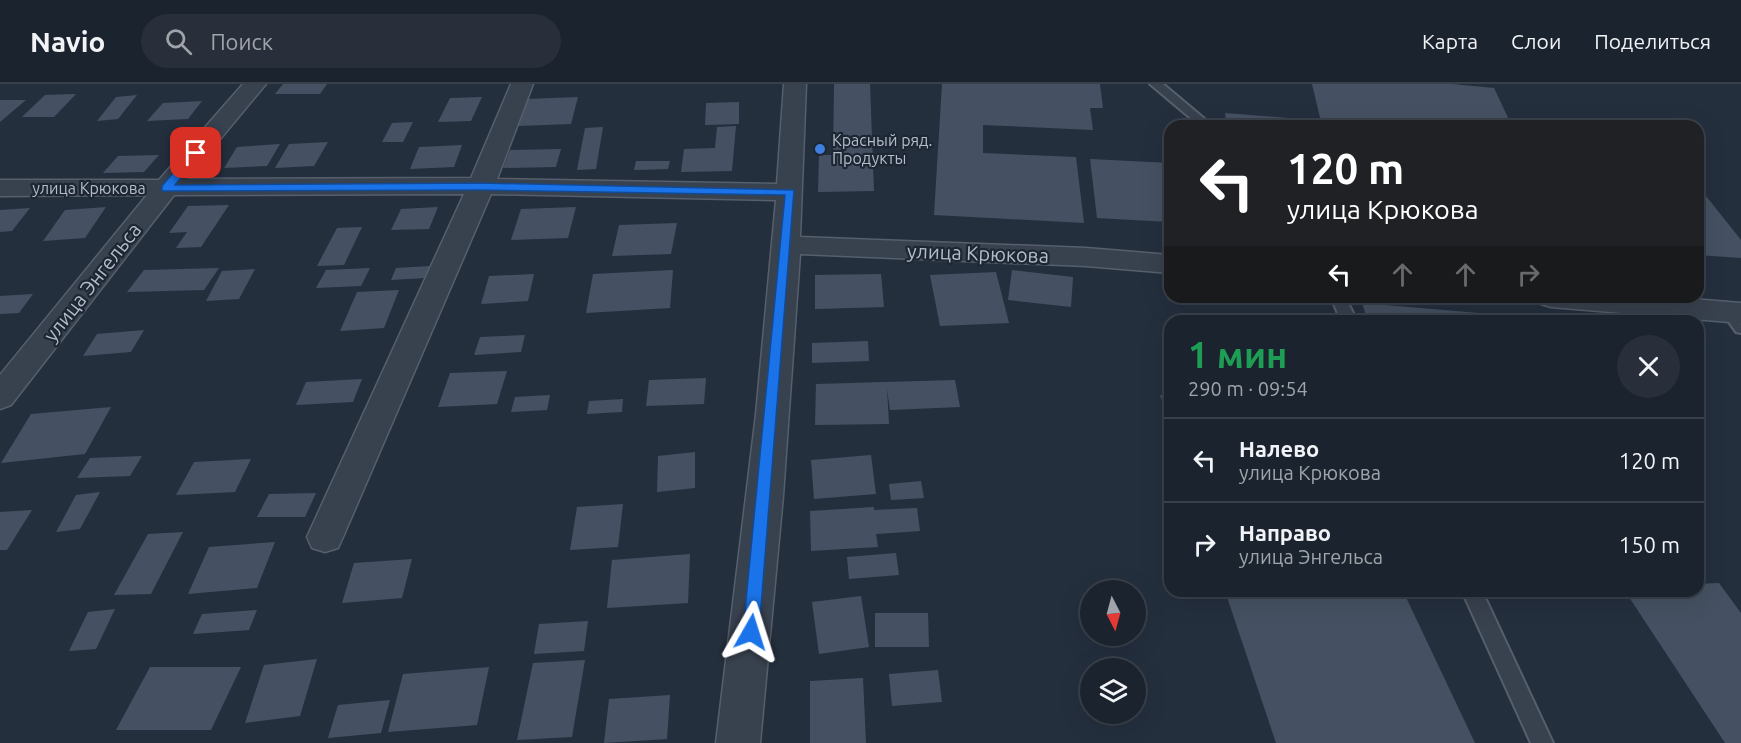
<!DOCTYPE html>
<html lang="ru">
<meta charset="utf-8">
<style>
body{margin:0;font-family:Ubuntu,sans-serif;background:#282f3a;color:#f1f3f6;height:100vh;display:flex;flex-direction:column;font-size:22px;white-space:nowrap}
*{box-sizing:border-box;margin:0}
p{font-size:20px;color:#a0a4aa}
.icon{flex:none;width:33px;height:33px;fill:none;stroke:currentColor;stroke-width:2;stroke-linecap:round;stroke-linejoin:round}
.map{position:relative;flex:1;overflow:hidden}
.drawer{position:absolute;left:1164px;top:231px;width:540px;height:282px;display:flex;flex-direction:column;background:#1b232e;border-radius:18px;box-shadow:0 6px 24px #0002,0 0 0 2px #39404a}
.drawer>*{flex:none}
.hud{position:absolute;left:1164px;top:36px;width:540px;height:183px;border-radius:18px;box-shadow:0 6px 24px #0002,0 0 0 2px #39404a;background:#202124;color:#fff;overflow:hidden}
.needle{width:39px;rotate:174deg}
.tools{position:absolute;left:1080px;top:496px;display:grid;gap:12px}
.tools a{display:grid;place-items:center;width:66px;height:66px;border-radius:50%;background:#1b232e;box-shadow:0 6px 24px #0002,0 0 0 2px #39404a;font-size:30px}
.pin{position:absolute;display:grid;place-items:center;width:51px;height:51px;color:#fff;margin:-26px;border-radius:12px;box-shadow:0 3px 9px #0006}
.me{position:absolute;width:66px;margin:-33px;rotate:6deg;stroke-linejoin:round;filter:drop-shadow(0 0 4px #0008)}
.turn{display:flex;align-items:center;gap:21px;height:126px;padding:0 24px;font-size:27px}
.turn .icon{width:78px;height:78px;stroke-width:2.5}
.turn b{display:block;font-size:42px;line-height:51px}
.lanes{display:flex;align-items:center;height:57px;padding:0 24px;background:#0003;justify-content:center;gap:30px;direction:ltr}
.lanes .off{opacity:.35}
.round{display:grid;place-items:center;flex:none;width:63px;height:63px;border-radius:32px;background:#282f3a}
.headline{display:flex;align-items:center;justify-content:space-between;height:102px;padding:0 24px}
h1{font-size:36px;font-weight:700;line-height:45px;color:#1e9e55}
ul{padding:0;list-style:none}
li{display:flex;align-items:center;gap:18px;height:84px;padding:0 24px;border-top:2px solid #39404a}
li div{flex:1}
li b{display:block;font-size:22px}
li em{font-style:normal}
header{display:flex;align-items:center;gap:36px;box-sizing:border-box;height:84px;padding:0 30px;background:#1b232e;border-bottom:2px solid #39404a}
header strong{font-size:28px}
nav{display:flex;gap:33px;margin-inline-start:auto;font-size:21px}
.search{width:420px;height:54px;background:#282f3a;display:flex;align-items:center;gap:15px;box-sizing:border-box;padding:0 21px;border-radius:33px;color:#a0a4aa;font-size:22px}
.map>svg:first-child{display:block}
</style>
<header>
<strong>Navio</strong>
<div class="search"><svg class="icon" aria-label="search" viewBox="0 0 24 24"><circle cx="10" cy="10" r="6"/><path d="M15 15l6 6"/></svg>Поиск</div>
<nav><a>Карта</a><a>Слои</a><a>Поделиться</a></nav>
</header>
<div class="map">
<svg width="1741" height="659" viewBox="0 0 1741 659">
<rect width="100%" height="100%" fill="#242f3e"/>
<g fill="#455162">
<polygon points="283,0 327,0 320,10 275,10"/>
<polygon points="834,0 870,0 874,107 818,108 819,71 833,71"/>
<polygon points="942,0 1100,0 1103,24 1090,24 1093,46 983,41 983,69 1076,73 1084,139 934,131"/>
<polygon points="1312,0 1452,0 1494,4 1512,42 1322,42"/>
<polygon points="76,10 54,33 22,33 45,11"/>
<polygon points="137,11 118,35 97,37 116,13"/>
<polygon points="482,13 471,37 438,38 450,14"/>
<polygon points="578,13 571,40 518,42 527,15"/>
<polygon points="0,16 26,16 0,38"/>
<polygon points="202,17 188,35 147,37 163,19"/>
<polygon points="739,18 739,40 705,41 706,19"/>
<polygon points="1225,29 1315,36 1317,42 1227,42"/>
<polygon points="413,38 403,58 382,58 392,39"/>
<polygon points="736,42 732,87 681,88 684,65 715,64 717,43"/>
<polygon points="603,43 596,85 577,86 585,44"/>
<polygon points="328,58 314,82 275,84 289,60"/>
<polygon points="280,60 267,82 224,84 237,63"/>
<polygon points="462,61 454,83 410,85 419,63"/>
<polygon points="561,65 556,83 503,84 510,66"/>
<polygon points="159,71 144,88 103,89 118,72"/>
<polygon points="1090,75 1170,79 1170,138 1097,134"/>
<polygon points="636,77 670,77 668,85 634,86"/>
<polygon points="1698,107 1702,107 1741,156 1741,174 1698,171"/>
<polygon points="229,121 201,163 176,164 187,148 169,149 188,122"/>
<polygon points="106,123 85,154 43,157 65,126"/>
<polygon points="438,123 429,145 391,146 401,125"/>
<polygon points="576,123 568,154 511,156 521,125"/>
<polygon points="30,124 12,147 0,148 0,126"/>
<polygon points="677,139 671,170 612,172 619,141"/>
<polygon points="362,143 344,181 317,182 337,144"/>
<polygon points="430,182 426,194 391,196 396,184"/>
<polygon points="219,184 204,206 127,208 144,186"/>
<polygon points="370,184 361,202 316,204 326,186"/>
<polygon points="255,185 239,215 206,217 222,187"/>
<polygon points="673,186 670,224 586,229 593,190"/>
<polygon points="1012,186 1073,193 1071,223 1008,216"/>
<polygon points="996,188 1009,239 940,242 930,191"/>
<polygon points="534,190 528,217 481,220 489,192"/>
<polygon points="881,190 884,223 815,225 815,191"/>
<polygon points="399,206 384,244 340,247 357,208"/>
<polygon points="33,210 19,229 0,230 0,212"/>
<polygon points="1362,219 1551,235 1551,237 1368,237"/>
<polygon points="144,246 131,268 83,272 97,250"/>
<polygon points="525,251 521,268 474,271 480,253"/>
<polygon points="868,257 869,277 812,279 812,259"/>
<polygon points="507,287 497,320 438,323 450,289"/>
<polygon points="706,294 704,320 646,322 649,296"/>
<polygon points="362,295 353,318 296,321 306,298"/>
<polygon points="955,296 960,323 890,326 887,305 889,340 815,341 816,300"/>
<polygon points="550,311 547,326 511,328 515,313"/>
<polygon points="1160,311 1170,311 1170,340"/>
<polygon points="623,315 622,328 587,330 589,317"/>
<polygon points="111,323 85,370 1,379 31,330"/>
<polygon points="695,368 695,404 657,408 658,372"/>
<polygon points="871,371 876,410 814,415 811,376"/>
<polygon points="142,372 130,392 77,394 90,374"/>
<polygon points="251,375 235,408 176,411 194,378"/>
<polygon points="921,397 924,414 891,416 889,400"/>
<polygon points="100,408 80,445 56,448 76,411"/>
<polygon points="316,409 305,433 257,433 269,410"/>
<polygon points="623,420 618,463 570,466 577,423"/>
<polygon points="874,423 874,426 917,424 920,447 876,450 878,463 811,467 810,427"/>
<polygon points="32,426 7,466 0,466 0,428"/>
<polygon points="183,448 151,510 114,511 148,450"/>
<polygon points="275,458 257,504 188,510 209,463"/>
<polygon points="896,469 899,491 849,495 847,473"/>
<polygon points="690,470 688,519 607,524 612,476"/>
<polygon points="412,475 402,514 342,519 354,479"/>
<polygon points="1719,499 1741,529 1741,659 1725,659 1625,507 1698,507 1698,500"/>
<polygon points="1225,507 1403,507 1475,659 1276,659"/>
<polygon points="861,512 869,563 819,570 812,518"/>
<polygon points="115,525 96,565 69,567 88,528"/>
<polygon points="257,526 249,546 193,550 202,530"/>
<polygon points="875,529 928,529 929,563 875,563"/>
<polygon points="588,537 584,567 534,570 539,540"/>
<polygon points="317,575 300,632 245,639 264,581"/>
<polygon points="585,576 572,653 517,656 533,579"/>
<polygon points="150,583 241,583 211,646 116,646"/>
<polygon points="489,583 477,641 388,648 403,590"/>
<polygon points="938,586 942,618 892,622 889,590"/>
<polygon points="863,594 866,659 810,659 810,597"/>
<polygon points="670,611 667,655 604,659 609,615"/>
<polygon points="390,616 381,649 328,654 338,621"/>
</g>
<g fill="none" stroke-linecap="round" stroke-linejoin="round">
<g stroke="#565f6c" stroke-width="4">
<g id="service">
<polygon points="1150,0 1163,0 1213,42 1200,42"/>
<polygon points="1331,213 1345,213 1357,237 1341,237"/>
<path d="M1729,223c12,4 12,15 12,26l-5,-1 -14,-20z"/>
<polygon points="1462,507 1482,507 1553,659 1531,659"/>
</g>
</g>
<g stroke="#565f6c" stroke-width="3">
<g id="minor">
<polygon points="243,0 266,0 187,95 471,94 511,0 533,0 497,95 777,100 784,0 806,0 800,153 1086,164 1170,171 1170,189 1086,182 800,170 783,412 760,659 716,659 756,330 776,116 491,110 343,453 338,464 325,468 312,464 307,453 464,110 174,111 11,321 0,325 0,291 147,111 0,112 0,96 159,96"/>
<polygon points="1536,213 1668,213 1741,219 1741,239 1551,223 1541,220"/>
</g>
</g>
<use href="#service" fill="#38414e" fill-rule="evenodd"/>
<use href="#minor" fill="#38414e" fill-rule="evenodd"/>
</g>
<polygon fill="#1a73e8" stroke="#114b97" stroke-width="1.5" points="196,66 201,69 175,101 481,99 794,106 759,548 757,554 751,556 745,554 743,548 785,111 481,106 162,107 162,102 192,67"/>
<circle fill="#3f7fe0" stroke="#1d2633" stroke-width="2" cx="820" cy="65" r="6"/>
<g text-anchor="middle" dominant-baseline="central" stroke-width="4.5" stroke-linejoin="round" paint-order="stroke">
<g font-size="16" fill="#b4bcc9" stroke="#1d2633" text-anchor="start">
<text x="832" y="56">Красный ряд.<tspan x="832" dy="18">Продукты</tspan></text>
</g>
<g font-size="16" fill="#b4bcc9" stroke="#1d2633">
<text x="89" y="104">улица Крюкова</text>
</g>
<g font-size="20" fill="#b4bcc9" stroke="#1d2633">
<text transform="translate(978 169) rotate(2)">улица Крюкова</text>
<text transform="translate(92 198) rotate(-52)">улица Энгельса</text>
</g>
</g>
</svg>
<div class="tools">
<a><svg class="needle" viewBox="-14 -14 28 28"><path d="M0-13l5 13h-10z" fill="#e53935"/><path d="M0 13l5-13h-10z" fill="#a0a4aa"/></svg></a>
<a><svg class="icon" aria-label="layers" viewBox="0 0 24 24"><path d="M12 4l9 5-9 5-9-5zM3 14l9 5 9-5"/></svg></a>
</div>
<div class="pin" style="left:196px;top:69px;background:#d93025"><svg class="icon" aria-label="arrive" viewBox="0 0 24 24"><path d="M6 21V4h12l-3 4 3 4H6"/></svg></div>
<svg class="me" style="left:751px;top:548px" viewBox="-20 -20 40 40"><path d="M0-17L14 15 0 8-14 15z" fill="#1a73e8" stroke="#fff" stroke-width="4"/></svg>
<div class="hud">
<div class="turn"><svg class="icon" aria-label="left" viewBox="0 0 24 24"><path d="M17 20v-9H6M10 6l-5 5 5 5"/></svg><div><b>120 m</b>улица Крюкова</div></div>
<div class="lanes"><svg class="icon" aria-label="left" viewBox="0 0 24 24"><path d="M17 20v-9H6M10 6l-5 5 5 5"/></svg><svg class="icon off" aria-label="ahead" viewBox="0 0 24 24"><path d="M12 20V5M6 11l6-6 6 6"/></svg><svg class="icon off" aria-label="ahead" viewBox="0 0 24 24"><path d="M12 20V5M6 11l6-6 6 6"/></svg><svg class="icon off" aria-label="right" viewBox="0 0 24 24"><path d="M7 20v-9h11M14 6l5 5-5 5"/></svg></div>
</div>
<section class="drawer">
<div class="headline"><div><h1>1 мин</h1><p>290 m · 09:54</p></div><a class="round"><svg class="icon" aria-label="close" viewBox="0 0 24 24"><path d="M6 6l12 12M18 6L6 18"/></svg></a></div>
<ul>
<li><svg class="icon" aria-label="left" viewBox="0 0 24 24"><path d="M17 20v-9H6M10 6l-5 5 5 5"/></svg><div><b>Налево</b><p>улица Крюкова</p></div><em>120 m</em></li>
<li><svg class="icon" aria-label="right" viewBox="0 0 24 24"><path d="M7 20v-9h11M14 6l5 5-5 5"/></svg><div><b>Направо</b><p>улица Энгельса</p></div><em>150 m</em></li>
</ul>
</section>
</div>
